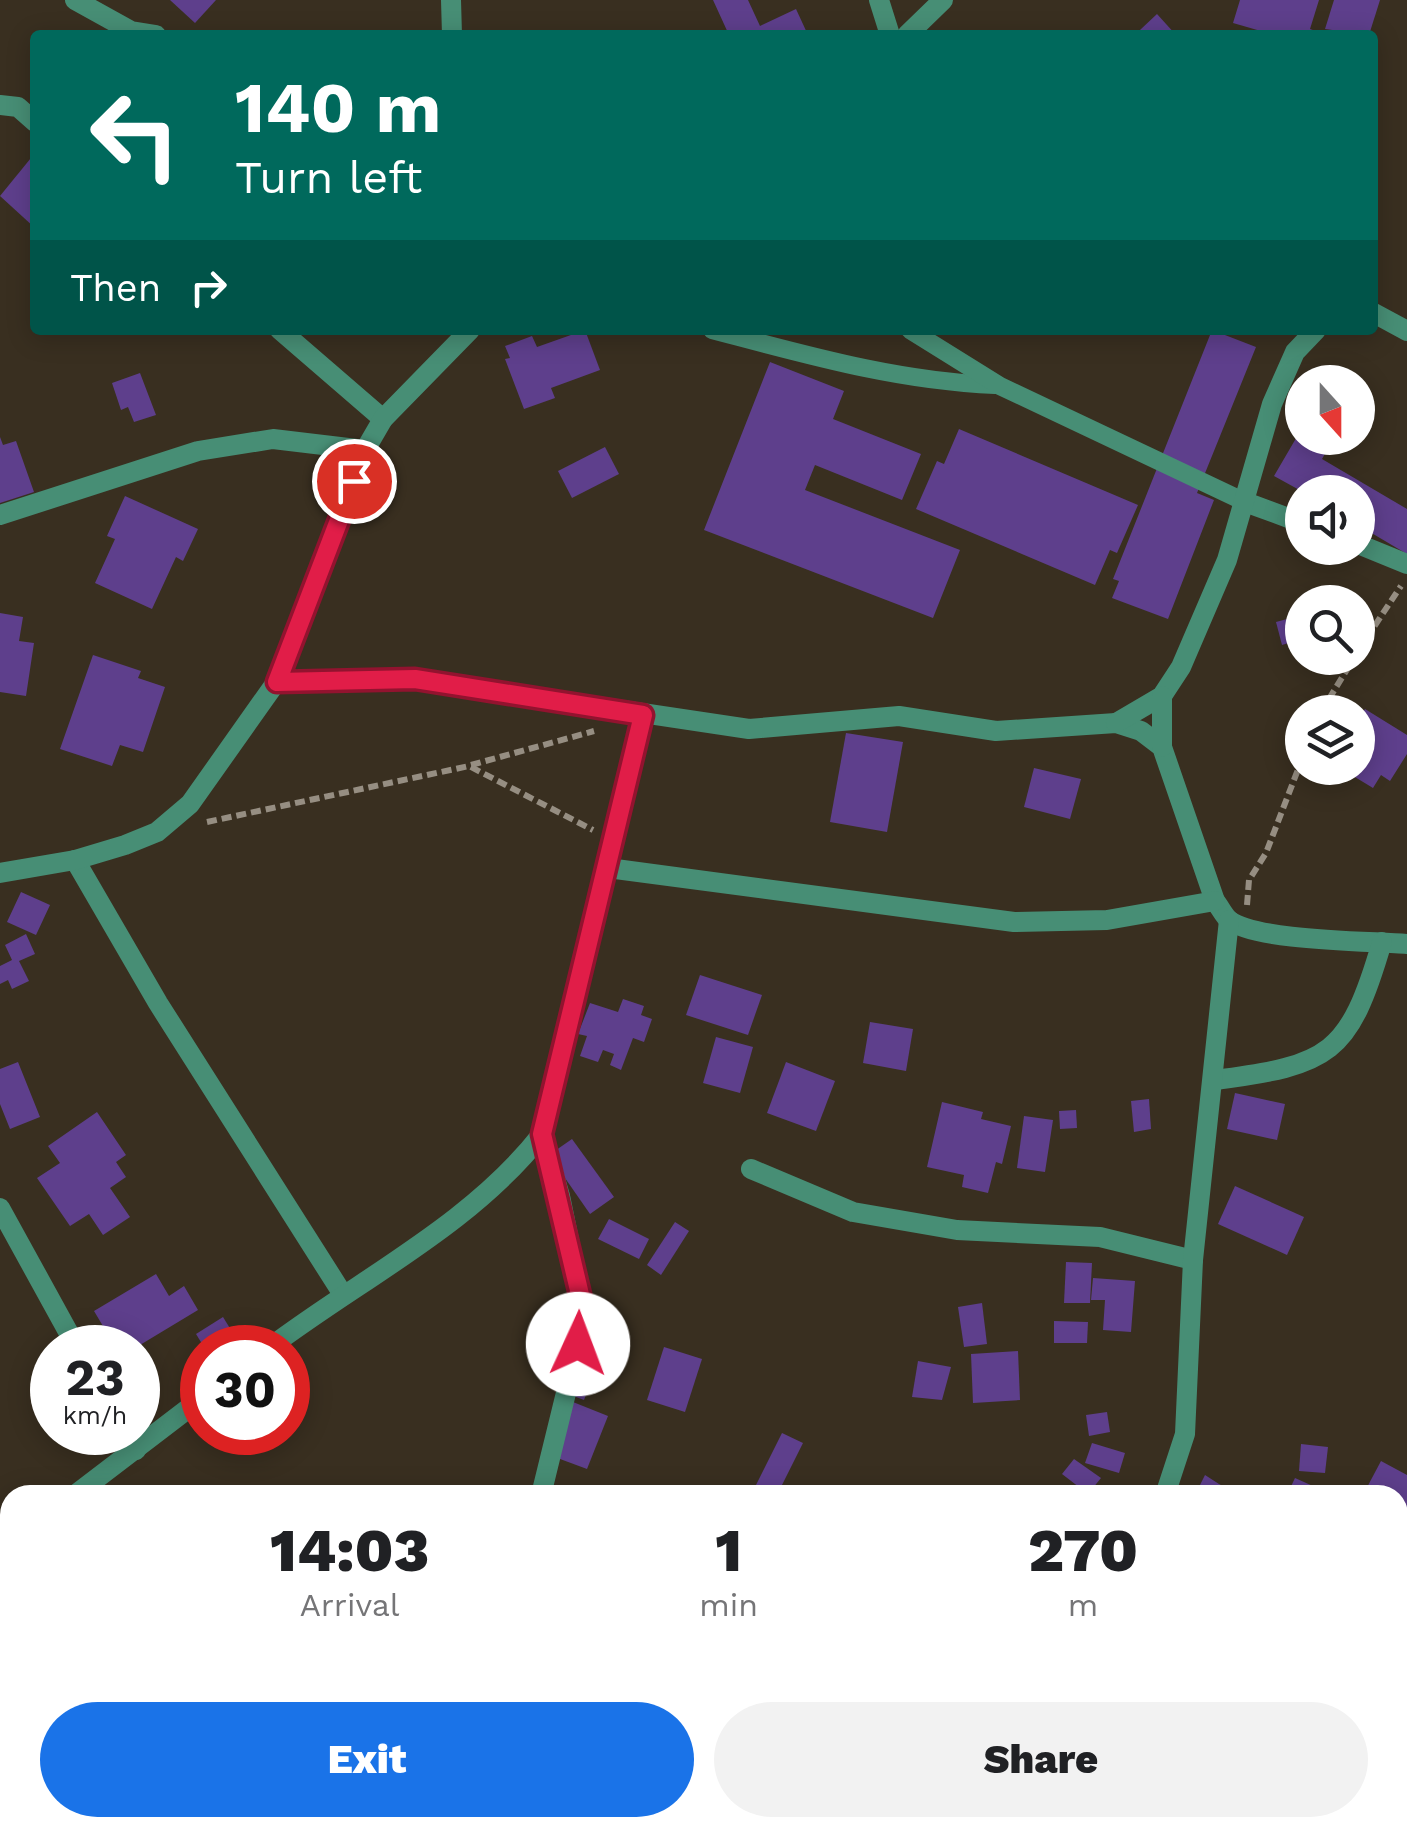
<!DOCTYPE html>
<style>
body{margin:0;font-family:"Work Sans",sans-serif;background:#f2f2f2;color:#202124;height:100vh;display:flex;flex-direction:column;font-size:38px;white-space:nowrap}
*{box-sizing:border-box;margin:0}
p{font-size:32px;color:#757577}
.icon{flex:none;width:55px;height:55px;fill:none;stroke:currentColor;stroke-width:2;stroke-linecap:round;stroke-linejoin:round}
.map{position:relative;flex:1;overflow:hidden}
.details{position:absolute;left:0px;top:1485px;width:1408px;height:352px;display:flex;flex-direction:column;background:#fff;border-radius:30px 30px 0 0;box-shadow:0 5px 25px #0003}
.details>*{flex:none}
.banner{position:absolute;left:30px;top:30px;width:1348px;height:305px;border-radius:10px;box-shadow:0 5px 25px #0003;background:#00695c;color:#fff;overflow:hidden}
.needle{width:65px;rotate:159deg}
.controls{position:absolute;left:1285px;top:365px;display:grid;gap:20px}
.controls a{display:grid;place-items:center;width:90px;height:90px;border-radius:50%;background:#fff;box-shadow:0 5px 25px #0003;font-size:50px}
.speed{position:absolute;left:30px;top:1325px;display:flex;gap:20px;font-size:50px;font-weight:700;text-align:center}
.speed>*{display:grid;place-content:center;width:130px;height:130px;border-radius:50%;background:#fff;box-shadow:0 5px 25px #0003;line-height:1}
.speed small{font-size:25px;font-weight:400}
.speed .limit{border:15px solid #d22;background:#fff;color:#111}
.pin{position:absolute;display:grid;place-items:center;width:85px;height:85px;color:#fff;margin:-42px;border:5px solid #fff;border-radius:50%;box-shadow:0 2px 10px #0007}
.me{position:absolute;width:110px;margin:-55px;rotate:2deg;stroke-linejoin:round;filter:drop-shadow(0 0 8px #0008)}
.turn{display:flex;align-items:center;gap:35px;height:210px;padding:0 40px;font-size:45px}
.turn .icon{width:130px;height:130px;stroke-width:2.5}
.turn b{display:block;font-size:70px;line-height:85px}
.then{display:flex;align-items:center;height:95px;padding:0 40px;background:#0003;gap:20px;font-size:38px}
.eta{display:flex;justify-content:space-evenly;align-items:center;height:170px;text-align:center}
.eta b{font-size:60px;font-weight:800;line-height:70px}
.button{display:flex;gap:20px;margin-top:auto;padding:20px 40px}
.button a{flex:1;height:115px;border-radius:60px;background:#1a73e8;color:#fff;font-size:40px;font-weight:800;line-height:115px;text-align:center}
.button a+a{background:#f2f2f2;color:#202124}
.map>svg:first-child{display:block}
</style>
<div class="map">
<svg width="1407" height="1837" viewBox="0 0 1407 1837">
<rect width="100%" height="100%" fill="#392f20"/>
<g fill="#5e3f8c">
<polygon points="170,0 216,0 195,23"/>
<polygon points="713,0 748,0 760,26 796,9 808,35 729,35"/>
<polygon points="1240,0 1319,0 1310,29 1327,35 1275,35 1233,23"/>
<polygon points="1334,0 1380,0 1369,35 1325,29"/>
<polygon points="1157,14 1176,35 1145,35 1140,30"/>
<polygon points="35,153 35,228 0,196"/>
<polygon points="585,330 600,370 551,388 555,398 524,409 505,359 510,358 505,346 532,336 537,347"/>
<polygon points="1212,330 1256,347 1197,493 1214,500 1168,619 1112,598 1119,581 1113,579"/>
<polygon points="770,362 844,391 833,419 921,454 902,500 815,465 805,490 960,550 933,618 704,530"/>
<polygon points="140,373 156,415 134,422 128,407 121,410 112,383"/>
<polygon points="1302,428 1302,438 1334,438 1322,459 1407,509 1407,554 1358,525 1358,492 1303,492 1274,476"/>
<polygon points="959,429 1138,505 1117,553 1110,550 1095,585 916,509 937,461 944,464"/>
<polygon points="0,437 3,445 16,441 34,492 0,503"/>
<polygon points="605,447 619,474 572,498 558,471"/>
<polygon points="125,496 198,529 183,561 176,557 152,609 95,583 115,539 107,536"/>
<polygon points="0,613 23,617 19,641 34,643 26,696 0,692"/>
<polygon points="1302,615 1302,639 1282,645 1276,622"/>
<polygon points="93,655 141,671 138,678 165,687 143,752 120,745 112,766 60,749"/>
<polygon points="1365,709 1407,735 1407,754 1390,781 1381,775 1373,788 1340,768 1358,768 1358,720"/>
<polygon points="846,733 903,742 887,832 830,822"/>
<polygon points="1034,768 1081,779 1070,819 1024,807"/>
<polygon points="21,892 50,905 36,935 7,922"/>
<polygon points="26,934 35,954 19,961 29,981 12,989 8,980 0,984 0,966 12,960 5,945"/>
<polygon points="700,975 762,995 748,1035 686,1015"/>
<polygon points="623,999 644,1006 641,1015 652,1019 644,1042 633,1038 621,1070 610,1065 614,1054 603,1050 598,1062 580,1056 587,1036 578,1034 590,1003 618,1012"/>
<polygon points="870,1022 913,1029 906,1071 863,1063"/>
<polygon points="716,1037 753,1047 740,1093 703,1083"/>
<polygon points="18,1062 40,1117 10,1129 0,1104 0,1069"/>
<polygon points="786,1062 835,1081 816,1131 767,1113"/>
<polygon points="1235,1093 1285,1104 1277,1140 1227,1129"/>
<polygon points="1149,1099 1151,1129 1134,1132 1131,1101"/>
<polygon points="942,1102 983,1112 981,1119 1011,1126 1002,1164 996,1162 988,1193 962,1187 964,1175 927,1167"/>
<polygon points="1076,1110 1077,1128 1060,1129 1059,1111"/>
<polygon points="97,1112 126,1155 116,1162 126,1177 110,1188 130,1217 103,1235 89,1214 70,1226 37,1178 60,1163 48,1146"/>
<polygon points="1024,1116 1053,1120 1045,1172 1017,1168"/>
<polygon points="572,1139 614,1197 590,1214 549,1155"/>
<polygon points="1235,1186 1304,1217 1287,1255 1218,1224"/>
<polygon points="609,1219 649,1239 639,1259 598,1239"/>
<polygon points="675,1222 689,1231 661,1275 647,1265"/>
<polygon points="1066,1262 1092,1263 1090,1303 1064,1303"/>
<polygon points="156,1274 169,1296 184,1286 198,1310 135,1348 116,1348 94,1311"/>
<polygon points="1093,1278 1135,1281 1131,1332 1103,1330 1105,1300 1091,1300"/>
<polygon points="982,1303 987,1344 964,1347 958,1307"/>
<polygon points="223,1317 231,1330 204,1347 196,1334"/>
<polygon points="1054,1321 1088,1322 1087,1343 1054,1343"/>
<polygon points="664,1347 702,1359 685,1412 647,1400"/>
<polygon points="1018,1351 1020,1400 973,1403 971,1354"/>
<polygon points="585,1352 600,1357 584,1400 568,1394"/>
<polygon points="918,1361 951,1367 942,1400 912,1397"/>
<polygon points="573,1402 608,1416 587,1469 552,1456"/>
<polygon points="1107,1412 1110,1432 1089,1436 1086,1415"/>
<polygon points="782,1433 803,1443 777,1495 751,1495"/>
<polygon points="1092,1443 1125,1453 1119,1473 1085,1463"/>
<polygon points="1301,1444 1328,1447 1325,1473 1299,1471"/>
<polygon points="1074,1459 1101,1478 1088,1494 1062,1474"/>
<polygon points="1381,1461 1407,1475 1407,1541 1398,1536 1398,1495 1364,1493"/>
<polygon points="1205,1475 1219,1484 1240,1495 1195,1495"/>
<polygon points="1295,1478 1333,1495 1287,1495"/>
<polygon points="792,1828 810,1828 832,1837 788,1837"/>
<polygon points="1107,1828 1124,1828 1131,1837 1093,1837"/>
</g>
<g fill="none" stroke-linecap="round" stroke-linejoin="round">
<g stroke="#968e82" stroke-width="6" stroke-dasharray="10 5" stroke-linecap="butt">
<polyline points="1358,651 1401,586"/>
<polyline points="1321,712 1354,658"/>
<polyline points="471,765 594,731"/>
<polyline points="207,822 469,766 593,830"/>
<polyline points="1247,905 1249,880 1266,853 1302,759"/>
</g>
<g stroke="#478e75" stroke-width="18">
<path d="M712,330c95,25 185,51 283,55"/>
<polyline points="910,330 1000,386 1245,502"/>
</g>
<g stroke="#478e75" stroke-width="20">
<polyline points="75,0 131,31 156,35"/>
<polyline points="451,0 452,35"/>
<polyline points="879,0 890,35"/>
<polyline points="907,35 943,0"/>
<polyline points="0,105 18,107 35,122"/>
<polyline points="1372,312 1407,331"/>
<polyline points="280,330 383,419"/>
<polyline points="1245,502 1302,523"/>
<polyline points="0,515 198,451 273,439 365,450"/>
<polyline points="1358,544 1407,564"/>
<path d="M277,681l138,-2 334,50 150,-13 97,15 120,-8 25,8 21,16 53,154c5,6 9,15 14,19 26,21 141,21 178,24"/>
<polyline points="1116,723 1162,696 1181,667 1227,560 1272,404 1295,352 1316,330"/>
<polyline points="1162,747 1162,696"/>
<polyline points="75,860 158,1003 342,1293"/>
<polyline points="608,868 1014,922 1107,920 1215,901"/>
<polyline points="0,873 75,860 125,845 157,832 190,804 277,681 365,450 383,419 470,330"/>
<path d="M1215,1080c115,-15 134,-25 167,-138"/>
<polyline points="751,1169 853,1212 957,1230 1100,1237 1193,1260"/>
<polyline points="0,1208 77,1348"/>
<path d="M269,1348c91,-69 202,-123 273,-214l101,-419"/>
<polyline points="126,1432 136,1450"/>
<polyline points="75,1495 202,1398"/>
<polyline points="541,1495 578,1344 582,1303 560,1196 542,1134"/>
<polyline points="1165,1495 1185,1434 1193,1260 1229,920"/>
<polyline points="0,1547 10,1540"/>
<polyline points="1398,1709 1407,1687"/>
<polyline points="0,1733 10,1747"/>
<polyline points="67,1828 74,1837"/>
<polyline points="905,1828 914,1837"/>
<polyline points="139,1837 153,1828"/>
<polyline points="472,1837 479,1828"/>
<polyline points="992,1837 997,1828"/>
<polyline points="1330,1837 1336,1828"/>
</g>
</g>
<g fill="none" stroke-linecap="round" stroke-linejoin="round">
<g stroke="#92132f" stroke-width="25">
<polyline id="route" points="354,481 277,682 415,679 643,715 542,1134 582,1303 578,1344"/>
</g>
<use href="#route" stroke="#e11d48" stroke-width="18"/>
</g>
</svg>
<div class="controls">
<a><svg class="needle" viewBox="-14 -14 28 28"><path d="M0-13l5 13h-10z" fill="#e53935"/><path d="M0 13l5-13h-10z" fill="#757577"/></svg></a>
<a><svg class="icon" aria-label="sound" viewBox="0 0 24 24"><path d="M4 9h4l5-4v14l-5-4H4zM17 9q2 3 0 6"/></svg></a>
<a><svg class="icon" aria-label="search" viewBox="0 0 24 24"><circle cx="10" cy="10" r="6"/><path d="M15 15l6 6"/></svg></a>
<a><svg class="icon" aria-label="layers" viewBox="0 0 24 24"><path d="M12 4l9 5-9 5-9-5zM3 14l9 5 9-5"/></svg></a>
</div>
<div class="speed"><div>23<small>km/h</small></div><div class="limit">30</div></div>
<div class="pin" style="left:354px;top:481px;background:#d93025"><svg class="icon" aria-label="arrive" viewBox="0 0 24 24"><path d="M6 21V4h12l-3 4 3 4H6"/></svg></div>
<svg class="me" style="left:578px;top:1344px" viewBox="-20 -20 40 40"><circle r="19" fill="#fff"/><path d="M0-13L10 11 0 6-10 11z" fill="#e11d48"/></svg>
<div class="banner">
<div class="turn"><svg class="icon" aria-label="left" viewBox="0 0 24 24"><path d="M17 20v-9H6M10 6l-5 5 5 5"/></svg><div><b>140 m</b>Turn left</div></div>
<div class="then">Then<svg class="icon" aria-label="right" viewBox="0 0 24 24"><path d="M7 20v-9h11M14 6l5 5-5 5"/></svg></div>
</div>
<section class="details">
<div class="eta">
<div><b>14:03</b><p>Arrival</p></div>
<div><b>1</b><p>min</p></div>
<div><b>270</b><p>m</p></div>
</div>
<div class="button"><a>Exit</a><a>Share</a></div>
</section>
</div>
